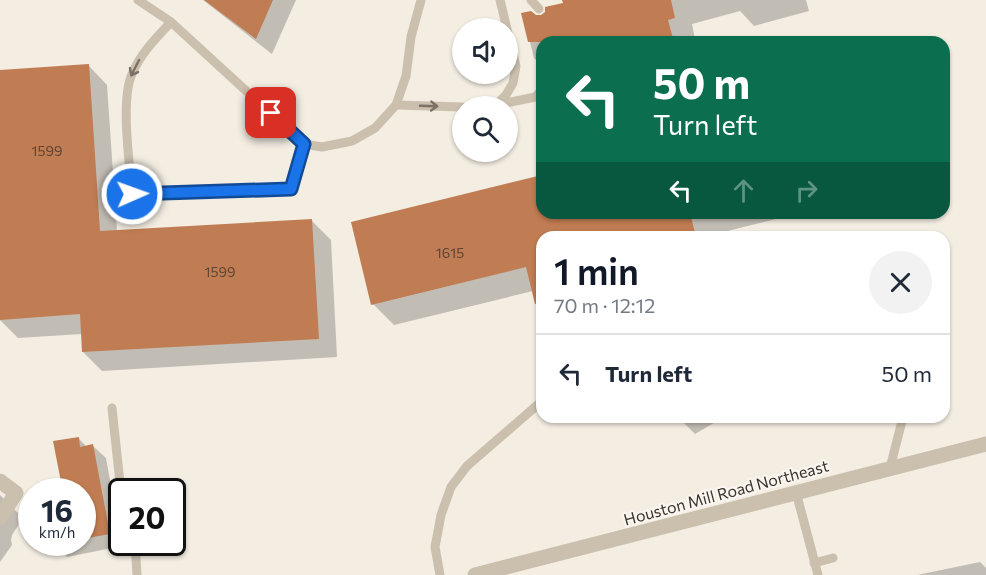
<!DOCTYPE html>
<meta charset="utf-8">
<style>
body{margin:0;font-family:Commissioner,sans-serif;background:#f2f2f3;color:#1f2937;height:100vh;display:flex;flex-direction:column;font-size:22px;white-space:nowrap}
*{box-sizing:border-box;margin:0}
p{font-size:20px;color:#747a83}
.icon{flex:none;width:33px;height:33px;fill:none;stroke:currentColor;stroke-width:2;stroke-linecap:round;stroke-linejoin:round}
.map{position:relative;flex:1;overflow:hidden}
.panel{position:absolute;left:536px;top:231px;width:414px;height:192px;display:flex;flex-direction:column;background:#fff;border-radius:18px;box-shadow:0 2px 4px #0004}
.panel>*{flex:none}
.hud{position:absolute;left:536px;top:36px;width:414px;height:183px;border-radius:18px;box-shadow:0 2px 4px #0004;background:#0b6e4f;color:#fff;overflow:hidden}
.tools{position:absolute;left:452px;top:18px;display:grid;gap:12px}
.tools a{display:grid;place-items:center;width:66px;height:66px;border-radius:50%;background:#fff;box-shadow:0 2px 4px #0004;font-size:30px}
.speed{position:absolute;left:18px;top:478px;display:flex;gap:12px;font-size:30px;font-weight:700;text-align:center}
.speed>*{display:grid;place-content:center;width:78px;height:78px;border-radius:50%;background:#fff;box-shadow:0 2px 4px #0004;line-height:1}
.speed small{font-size:15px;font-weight:400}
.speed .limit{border:3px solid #111;border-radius:9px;background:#fff;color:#111}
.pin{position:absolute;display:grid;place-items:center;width:51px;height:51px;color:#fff;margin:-26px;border-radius:12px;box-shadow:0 3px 9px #0006}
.me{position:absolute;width:66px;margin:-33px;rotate:88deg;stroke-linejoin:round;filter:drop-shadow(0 0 4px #0008)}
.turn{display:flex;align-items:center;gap:21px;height:126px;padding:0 18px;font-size:27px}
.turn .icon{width:78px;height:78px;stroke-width:2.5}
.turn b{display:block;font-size:42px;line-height:51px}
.lanes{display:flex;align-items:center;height:57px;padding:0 18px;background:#0003;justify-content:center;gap:30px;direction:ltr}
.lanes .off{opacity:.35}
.round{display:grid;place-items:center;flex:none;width:63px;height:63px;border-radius:32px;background:#f2f2f3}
.head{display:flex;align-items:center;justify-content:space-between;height:102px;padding:0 18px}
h1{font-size:36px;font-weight:600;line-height:45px;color:#111827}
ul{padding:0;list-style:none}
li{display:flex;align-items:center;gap:18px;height:78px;padding:0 18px;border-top:2px solid #e0e1e3}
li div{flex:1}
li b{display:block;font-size:22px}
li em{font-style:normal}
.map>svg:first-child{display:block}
</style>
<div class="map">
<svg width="986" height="575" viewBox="0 0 986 575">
<rect width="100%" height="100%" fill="#f3ede2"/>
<g fill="#0003">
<polygon points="203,0 296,0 272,54"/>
<polygon points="564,0 806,0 809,11 754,26 740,11 692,24 695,39 689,41 689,42 542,42 542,66 534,58 523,14 541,17 565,4"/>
<polygon points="89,66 107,85 117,231 312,221 331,240 337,357 102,371 83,352 82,334 18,338 0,320 0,71"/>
<polygon points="542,213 800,213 711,235 711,237 542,237 542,324 533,291 394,325 373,304"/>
<polygon points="678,417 724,417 695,434"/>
<polygon points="78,438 87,447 93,446 106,458 122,546 67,557 54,543 82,543 82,492 64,492"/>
<polygon points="0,495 23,518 12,535 11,540 12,545 0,562"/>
<polygon points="980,562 986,568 986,575 917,575"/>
</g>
<g fill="#c07c52">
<polygon points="204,0 273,0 256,39"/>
<polygon points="562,0 671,0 675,18 668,20 674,42 528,42 521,13 531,11 536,15 541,15 545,12 545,7 563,3"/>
<polygon points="89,64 100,231 312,219 319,339 82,352 80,314 0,320 0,70"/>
<polygon points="542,175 542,213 690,213 696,237 542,237 542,303 535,304 526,267 371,305 351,222"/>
<polygon points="79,437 80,447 93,444 110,534 82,539 82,492 63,492 53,441"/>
</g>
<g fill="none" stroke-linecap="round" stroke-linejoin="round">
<g stroke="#cbbfae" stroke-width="9">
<path d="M138,0l33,22 133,122 -13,45 -159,5c-2,-30 -12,-93 0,-120 9,-21 24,-36 39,-52"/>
<polyline points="531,0 539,9"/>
<polyline points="396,105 462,107"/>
<polyline points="496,105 535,97 542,90"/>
<polyline points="490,106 496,105 506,95 513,83 516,66 500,0"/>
<polyline points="304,144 322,147 352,141 375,128 396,105 406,76 411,37 421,0"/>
<polyline points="112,408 120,483 130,492"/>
<polyline points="890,468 903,417"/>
<polyline points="796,492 818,575"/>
<polyline points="135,543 137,575"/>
<polyline points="814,563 833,558"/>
<polyline points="440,575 435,547 441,515 451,487 467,466 542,401"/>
</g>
<g stroke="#cbbfae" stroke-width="15">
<polyline points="0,481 16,493 0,518"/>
<polyline points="475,575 986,444"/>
</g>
</g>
<defs><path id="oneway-shaft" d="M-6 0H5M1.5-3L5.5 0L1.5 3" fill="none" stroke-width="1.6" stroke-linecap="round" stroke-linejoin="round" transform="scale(1.5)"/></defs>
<g stroke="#7b7166">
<use href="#oneway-shaft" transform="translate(135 68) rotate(117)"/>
<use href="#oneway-shaft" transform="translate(429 106) rotate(2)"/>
</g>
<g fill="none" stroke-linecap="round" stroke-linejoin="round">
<g stroke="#114b97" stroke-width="15">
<polyline id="route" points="132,194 291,189 304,144 271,113"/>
</g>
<use href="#route" stroke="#1a73e8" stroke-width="10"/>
</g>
<g text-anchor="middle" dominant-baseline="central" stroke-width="4.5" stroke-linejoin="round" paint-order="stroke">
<g font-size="14" fill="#5c4436">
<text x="47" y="150">1599</text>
<text x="450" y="252">1615</text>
<text x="220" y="271">1599</text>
</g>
<g font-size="16" fill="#3a322c" stroke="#faf6ef">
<text transform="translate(726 492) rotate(-15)">Houston Mill Road Northeast</text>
</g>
</g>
</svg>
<div class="tools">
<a><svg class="icon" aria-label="sound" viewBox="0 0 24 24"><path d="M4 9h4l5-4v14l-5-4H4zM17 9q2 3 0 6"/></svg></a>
<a><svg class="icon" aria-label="search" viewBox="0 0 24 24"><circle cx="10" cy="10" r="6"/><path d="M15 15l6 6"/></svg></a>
</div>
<div class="speed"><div>16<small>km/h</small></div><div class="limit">20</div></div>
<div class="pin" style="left:271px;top:113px;background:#d93025"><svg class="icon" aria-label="arrive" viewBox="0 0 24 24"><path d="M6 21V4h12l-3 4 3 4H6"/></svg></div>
<svg class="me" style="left:132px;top:194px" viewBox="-20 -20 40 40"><circle r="17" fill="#1a73e8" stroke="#fff" stroke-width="3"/><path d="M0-11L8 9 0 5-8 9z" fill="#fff"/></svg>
<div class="hud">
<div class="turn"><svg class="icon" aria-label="left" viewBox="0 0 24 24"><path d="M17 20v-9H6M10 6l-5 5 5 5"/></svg><div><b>50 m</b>Turn left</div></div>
<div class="lanes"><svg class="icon" aria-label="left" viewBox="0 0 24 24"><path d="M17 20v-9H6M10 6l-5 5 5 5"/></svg><svg class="icon off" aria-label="ahead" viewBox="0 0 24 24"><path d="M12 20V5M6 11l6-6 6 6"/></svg><svg class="icon off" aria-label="right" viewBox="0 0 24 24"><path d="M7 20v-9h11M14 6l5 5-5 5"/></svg></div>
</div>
<section class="panel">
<div class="head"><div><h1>1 min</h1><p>70 m · 12:12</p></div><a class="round"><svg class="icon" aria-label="close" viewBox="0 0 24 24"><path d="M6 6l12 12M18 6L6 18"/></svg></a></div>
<ul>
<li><svg class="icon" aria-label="left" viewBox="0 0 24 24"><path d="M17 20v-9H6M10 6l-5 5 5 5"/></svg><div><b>Turn left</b></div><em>50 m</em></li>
</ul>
</section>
</div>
